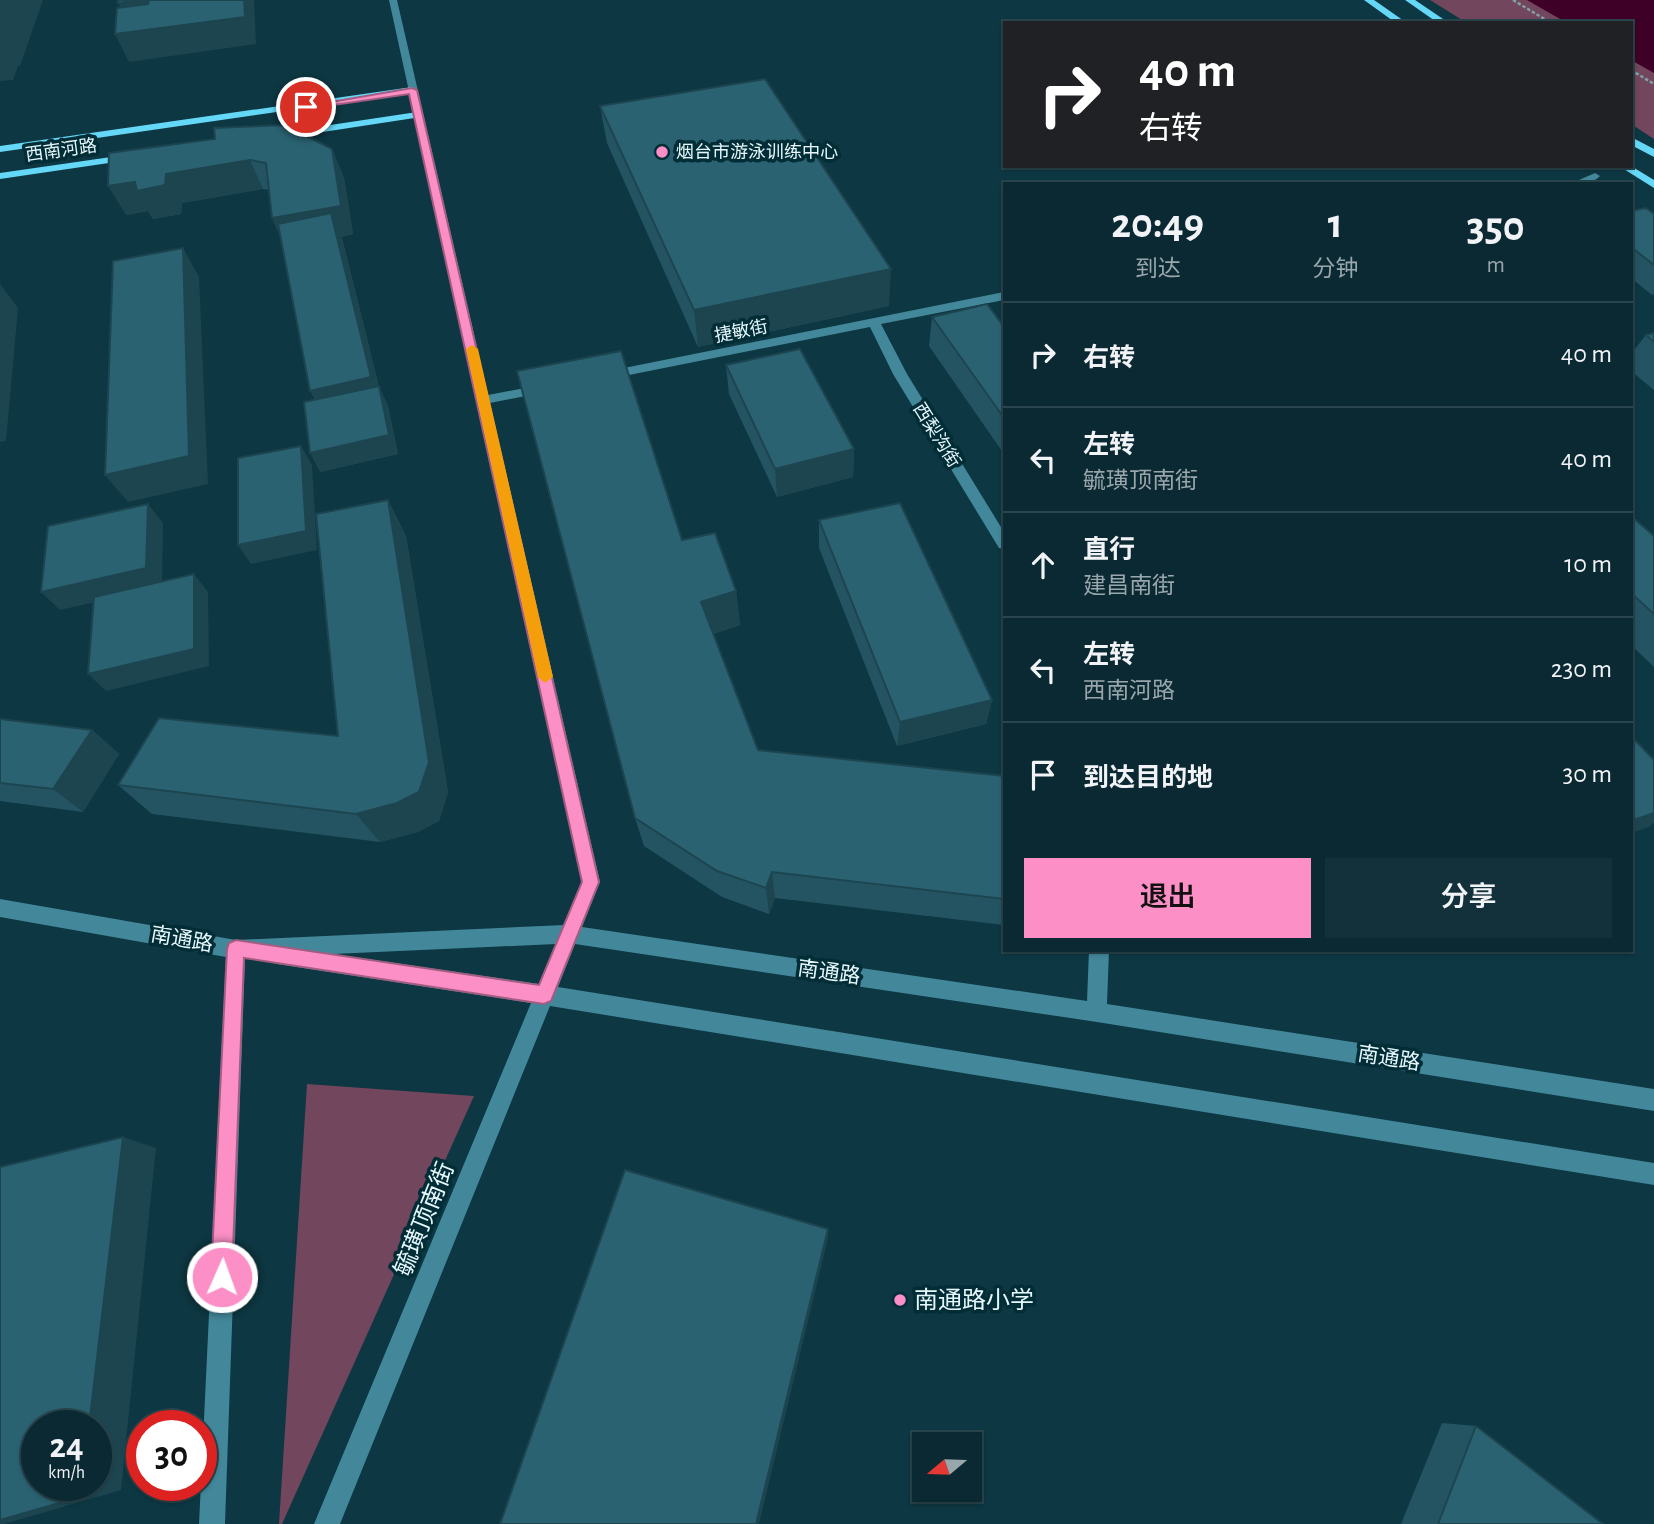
<!DOCTYPE html>
<html lang="zh">
<head>
<meta charset="utf-8">
<style>
	body { margin:0; font-family:"Alegreya Sans","Noto Sans SC",sans-serif; background:#13313a; color:#f1f3f6; height:100vh; display:flex; flex-direction:column; font-size:26px; white-space:nowrap }
	* { box-sizing:border-box; margin:0 }
	p { font-size:23px; color:#99a6ac }
	.icon { flex:none; width:38px; height:38px; fill:none; stroke:currentColor; stroke-width:2; stroke-linecap:round; stroke-linejoin:round }
	.map { position:relative; flex:1; overflow:hidden }
	.drawer { position:absolute; left:1003px; top:182px; width:630px; height:770px; display:flex; flex-direction:column; background:#0a2932; border-radius:0px; box-shadow:0 2px 5px #0004,0 0 0 2px #2a454d }
	.drawer>* { flex:none }
	.banner { position:absolute; left:1003px; top:21px; width:630px; height:147px; border-radius:0px; box-shadow:0 2px 5px #0004,0 0 0 2px #2a454d; background:#202124; color:#fff; overflow:hidden }
	.needle { width:46px; rotate:251deg }
	.controls { position:absolute; left:912px; top:1432px; display:grid; gap:14px }
	.controls a { display:grid; place-items:center; width:70px; height:70px; border-radius:0px; background:#0a2932; box-shadow:0 2px 5px #0004,0 0 0 2px #2a454d; font-size:35px }
	.speed { position:absolute; left:21px; top:1410px; display:flex; gap:14px; font-size:35px; font-weight:700; text-align:center }
	.speed>* { display:grid; place-content:center; width:91px; height:91px; border-radius:50%; background:#0a2932; box-shadow:0 2px 5px #0004,0 0 0 2px #2a454d; line-height:1 }
	.speed small { font-size:18px; font-weight:400 }
	.speed .limit { border:10px solid #d22; background:#fff; color:#111 }
	.pin { position:absolute; display:grid; place-items:center; width:60px; height:60px; color:#fff; margin:-30px; border:4px solid #fff; border-radius:50%; box-shadow:0 2px 7px #0007 }
	.me { position:absolute; width:77px; margin:-38px; rotate:2deg; stroke-linejoin:round; filter:drop-shadow(0 0 5px #0008) }
	.turn { display:flex; align-items:center; gap:24px; height:147px; padding:0 21px; font-size:32px }
	.turn .icon { width:91px; height:91px; stroke-width:2.5 }
	.turn b { display:block; font-size:49px; line-height:60px }
	.eta { display:flex; justify-content:space-evenly; align-items:center; height:119px; text-align:center }
	.eta b { font-size:42px; font-weight:600; line-height:49px }
	.action { display:flex; gap:14px; margin-top:auto; padding:14px 21px }
	.action a { flex:1; height:80px; border-radius:0px; background:#fb8fc6; color:#111; font-size:28px; font-weight:600; line-height:80px; text-align:center }
	.action a+a { background:#13313a; color:#f1f3f6 }
	ul { padding:0; list-style:none }
	li { display:flex; align-items:center; gap:21px; height:105px; padding:0 21px; border-top:2px solid #2a454d }
	li div { flex:1 }
	li b { display:block; font-size:26px }
	li em { font-style:normal }
	.map>svg:first-child { display:block }
</style>
</head>
<body>
<div class="map">
<svg width="1654" height="1524" viewBox="0 0 1654 1524">
	<rect width="100%" height="100%" fill="#0d3742"/>
	<g fill="#72465c">
		<path d="M1430 0H1654V139L1631 124V23H1467Z"/>
		<path d="M307 1084 474 1096 282 1524H279Z"/>
	</g>
	<path fill="#3f0027" d="M1527 0H1654V73L1631 60V23H1567Z"/>
	<g fill="none" stroke-linecap="round" stroke-linejoin="round">
		<g stroke="#839fa7" stroke-width="2.5" stroke-dasharray="3.5 2" stroke-linecap="butt">
			<path d="M1513 0 1551 23"/>
			<path d="M1631 70 1654 84"/>
		</g>
		<g fill="#42879a" fill-rule="evenodd">
			<path d="M389 0H397L488 395 546 384 553 388 546 392 490 403 600 882 582 927 1087 1001 1089 950H1109L1107 1004 1654 1089V1111L1097 1022 575 944 558 987 1654 1163V1185L550 1006 340 1524H314L531 1003 277 964 270 962 268 957 245 958 225 1524H199L226 957 0 917V899L236 940 564 925 582 882ZM556 944 539 984 333 954Z"/>
			<path d="M1595 173 1600 176C1592 184 1581 184 1570 184Z"/>
			<path d="M1004 292V300L881 324 907 374 1004 532V549L999 548 893 374 870 327 604 380 597 376 604 372Z"/>
		</g>
		<g fill="#65d8f8" fill-rule="evenodd">
			<path d="M1364 0H1374L1407 23H1396Z"/>
			<path d="M1405 0H1415L1449 23H1438Z"/>
			<path d="M412 87 417 90 416 92 0 152V146Z"/>
			<path d="M417 112 422 115 421 117 277 139 272 136 277 133Z"/>
			<path d="M1631 137 1654 149V157L1631 145Z"/>
			<path d="M132 154 136 155V159L0 179V173Z"/>
			<path d="M1619 166H1631L1654 180V188Z"/>
		</g>
	</g>
	<g fill="#245462">
		<path d="M600 106 889 306 698 347 607 143Z"/>
		<path d="M332 149 344 178 353 234 341 237 343 242 379 387 388 406 398 454 320 472 315 400 281 238 272 218 269 190 263 189 182 203 181 214 153 219 148 211 126 215 109 153Z"/>
		<path d="M1631 211 1654 214V294L1652 295 1631 278Z"/>
		<path d="M932 317 1004 327V454L929 346Z"/>
		<path d="M1654 333V390L1631 371V354L1646 335Z"/>
		<path d="M726 365 854 449 853 477 777 497 729 394Z"/>
		<path d="M388 500 406 536 448 792 439 821 418 832 380 842 152 814 118 785 338 736Z"/>
		<path d="M1631 516 1654 536V667L1631 645Z"/>
		<path d="M819 520 992 700 986 724 897 746 819 548Z"/>
		<path d="M682 540 736 591 740 625 713 634 758 750 1004 776V925L775 898 769 914 722 897 644 846 635 818Z"/>
		<path d="M0 719 92 730 119 754 83 812 0 801Z"/>
		<path d="M1442 1423 1476 1426 1603 1524H1401Z"/>
	</g>
	<g fill="#1d4550">
		<path d="M0 0H43L20 66H18L13 80 0 81Z"/>
		<path d="M140 0H150L162 26 132 30 118 3Z"/>
		<path d="M244 0H254L256 44 129 62 115 34Z"/>
		<path d="M332 149 344 178 353 234 341 237 343 242 379 387 388 406 398 454 320 472 310 453 325 419 310 391 285 247 272 218Z"/>
		<path d="M250 160 263 189 182 203 181 214 153 219 148 211 126 215 108 186 166 174Z"/>
		<path d="M183 248 199 277 208 484 128 502 105 475Z"/>
		<path d="M891 269 889 306 698 347 694 310Z"/>
		<path d="M0 284 18 308 6 441 0 442Z"/>
		<path d="M301 446 312 465 317 550 251 564 238 545Z"/>
		<path d="M854 449 853 477 777 497 775 469Z"/>
		<path d="M388 500 406 536 448 792 439 821 418 832 380 842 356 814Z"/>
		<path d="M148 504 163 523 162 587 60 610 41 592Z"/>
		<path d="M194 574 208 592 209 666 106 691 88 674Z"/>
		<path d="M736 591 740 625 707 636 701 602Z"/>
		<path d="M992 700 986 724 897 746 900 722Z"/>
		<path d="M92 730 119 754 83 812 53 789Z"/>
		<path d="M1654 813V823L1649 827 1631 833V821Z"/>
		<path d="M772 872 775 898 769 914 766 888Z"/>
		<path d="M123 1137 156 1148 121 1490 4 1524H0V1520L82 1486H96V1426H89Z"/>
		<path d="M828 1229V1238L759 1524H756Z"/>
	</g>
	<g fill="#2a6272" stroke="#1d4550" stroke-width="2">
		<path d="M118 0H140L118 3Z"/>
		<path d="M149 0H244L245 17 115 34 117 8 148 4Z"/>
		<path d="M765 79 891 269 694 310 600 106Z"/>
		<path d="M285 125 332 149 341 206 272 218 266 163 250 160 166 174 165 185 137 191 135 182 108 186 109 153 215 139 214 128Z"/>
		<path d="M1646 208 1654 214V265L1631 247V211Z"/>
		<path d="M331 213 371 377 310 391 278 224Z"/>
		<path d="M183 248 189 456 105 475 113 261Z"/>
		<path d="M987 304 1004 327V418L932 317Z"/>
		<path d="M1654 333V342L1646 335Z"/>
		<path d="M800 349 854 449 775 469 726 365Z"/>
		<path d="M621 351 682 540 715 533 736 591 701 602 758 750 1004 776V899L772 872 766 888 717 871 635 818 517 371Z"/>
		<path d="M379 386 389 435 310 453 304 402Z"/>
		<path d="M301 446 306 531 238 545V458Z"/>
		<path d="M388 500 429 762 419 792 397 803 356 814 118 785 159 718 338 736 316 514Z"/>
		<path d="M900 503 992 700 900 722 819 520Z"/>
		<path d="M148 504 146 568 41 592 48 526Z"/>
		<path d="M1631 516 1654 536V614L1631 593Z"/>
		<path d="M194 574V649L88 674 94 597Z"/>
		<path d="M0 719 92 730 53 789 0 783Z"/>
		<path d="M1631 736 1654 760V813L1631 821Z"/>
		<path d="M123 1137 89 1426H37V1486H82L80 1497 0 1520V1167Z"/>
		<path d="M625 1170 828 1229 756 1524H500Z"/>
		<path d="M1476 1426 1603 1524H1438Z"/>
	</g>
	<path fill="#fb8fc6" stroke="#a35d81" stroke-width="2" d="M412 88 417 90 599 882 551 1001 544 1004 244 958 232 1277 229 1285 222 1288 214 1285 211 1277 227 949 229 943 236 940 539 985 582 882 409 94 306 109 302 107Z"/>
	<path fill="#f59e0b" d="M472 345 478 349 553 677 545 683 538 677 466 349Z"/>
	<g fill="#fb8fc6" stroke="#012d37" stroke-width="2.5">
		<circle cx="662" cy="152" r="7"/>
		<circle cx="900" cy="1300" r="7"/>
	</g>
	<g text-anchor="middle" stroke-width="7" stroke-linejoin="round" paint-order="stroke">
		<g font-size="18" fill="#e7f8fd" stroke="#012d37">
			<text transform="translate(61 150) rotate(-8)" y="6">西南河路</text>
			<text transform="translate(741 331) rotate(-11)" y="6">捷敏街</text>
			<text transform="translate(937 435) rotate(58)" y="6">西梨沟街</text>
		</g>
		<g font-size="18" fill="#e7f8fd" stroke="#012d37" text-anchor="start">
			<text x="676" y="158">烟台市游泳训练中心</text>
		</g>
		<g font-size="21" fill="#e7f8fd" stroke="#012d37">
			<text transform="translate(182 939) rotate(10)" y="7">南通路</text>
			<text transform="translate(829 972) rotate(8)" y="7">南通路</text>
			<text transform="translate(1389 1058) rotate(9)" y="7">南通路</text>
		</g>
		<g font-size="24" fill="#e7f8fd" stroke="#012d37">
			<text transform="translate(424 1219) rotate(-68)" y="8">毓璜顶南街</text>
		</g>
		<g font-size="24" fill="#e7f8fd" stroke="#012d37" text-anchor="start">
			<text x="914" y="1308">南通路小学</text>
		</g>
	</g>
</svg>
<div class="controls">
<a><svg class="needle" viewBox="-14 -14 28 28"><path d="M0-13l5 13h-10z" fill="#e53935"/><path d="M0 13l5-13h-10z" fill="#99a6ac"/></svg></a>
</div>
<div class="speed"><div>24<small>km/h</small></div><div class="limit">30</div></div>
<div class="pin" style="left:306px;top:107px;background:#d93025"><svg class="icon" aria-label="arrive" viewBox="0 0 24 24"><path d="M6 21V4h12l-3 4 3 4H6"/></svg></div>
<svg class="me" style="left:222px;top:1277px" viewBox="-20 -20 40 40"><circle r="17" fill="#fb8fc6" stroke="#fff" stroke-width="3"/><path d="M0-11L8 9 0 5-8 9z" fill="#fff"/></svg>
<div class="banner">
<div class="turn"><svg class="icon" aria-label="right" viewBox="0 0 24 24"><path d="M7 20v-9h11M14 6l5 5-5 5"/></svg><div><b>40 m</b>右转</div></div>
</div>
<section class="drawer">
<div class="eta">
<div><b>20:49</b><p>到达</p></div>
<div><b>1</b><p>分钟</p></div>
<div><b>350</b><p>m</p></div>
</div>
<ul>
<li><svg class="icon" aria-label="right" viewBox="0 0 24 24"><path d="M7 20v-9h11M14 6l5 5-5 5"/></svg><div><b>右转</b></div><em>40 m</em></li>
<li><svg class="icon" aria-label="left" viewBox="0 0 24 24"><path d="M17 20v-9H6M10 6l-5 5 5 5"/></svg><div><b>左转</b><p>毓璜顶南街</p></div><em>40 m</em></li>
<li><svg class="icon" aria-label="ahead" viewBox="0 0 24 24"><path d="M12 20V5M6 11l6-6 6 6"/></svg><div><b>直行</b><p>建昌南街</p></div><em>10 m</em></li>
<li><svg class="icon" aria-label="left" viewBox="0 0 24 24"><path d="M17 20v-9H6M10 6l-5 5 5 5"/></svg><div><b>左转</b><p>西南河路</p></div><em>230 m</em></li>
<li><svg class="icon" aria-label="arrive" viewBox="0 0 24 24"><path d="M6 21V4h12l-3 4 3 4H6"/></svg><div><b>到达目的地</b></div><em>30 m</em></li>
</ul>
<div class="action"><a>退出</a><a>分享</a></div>
</section>
</div>
</body>
</html>
